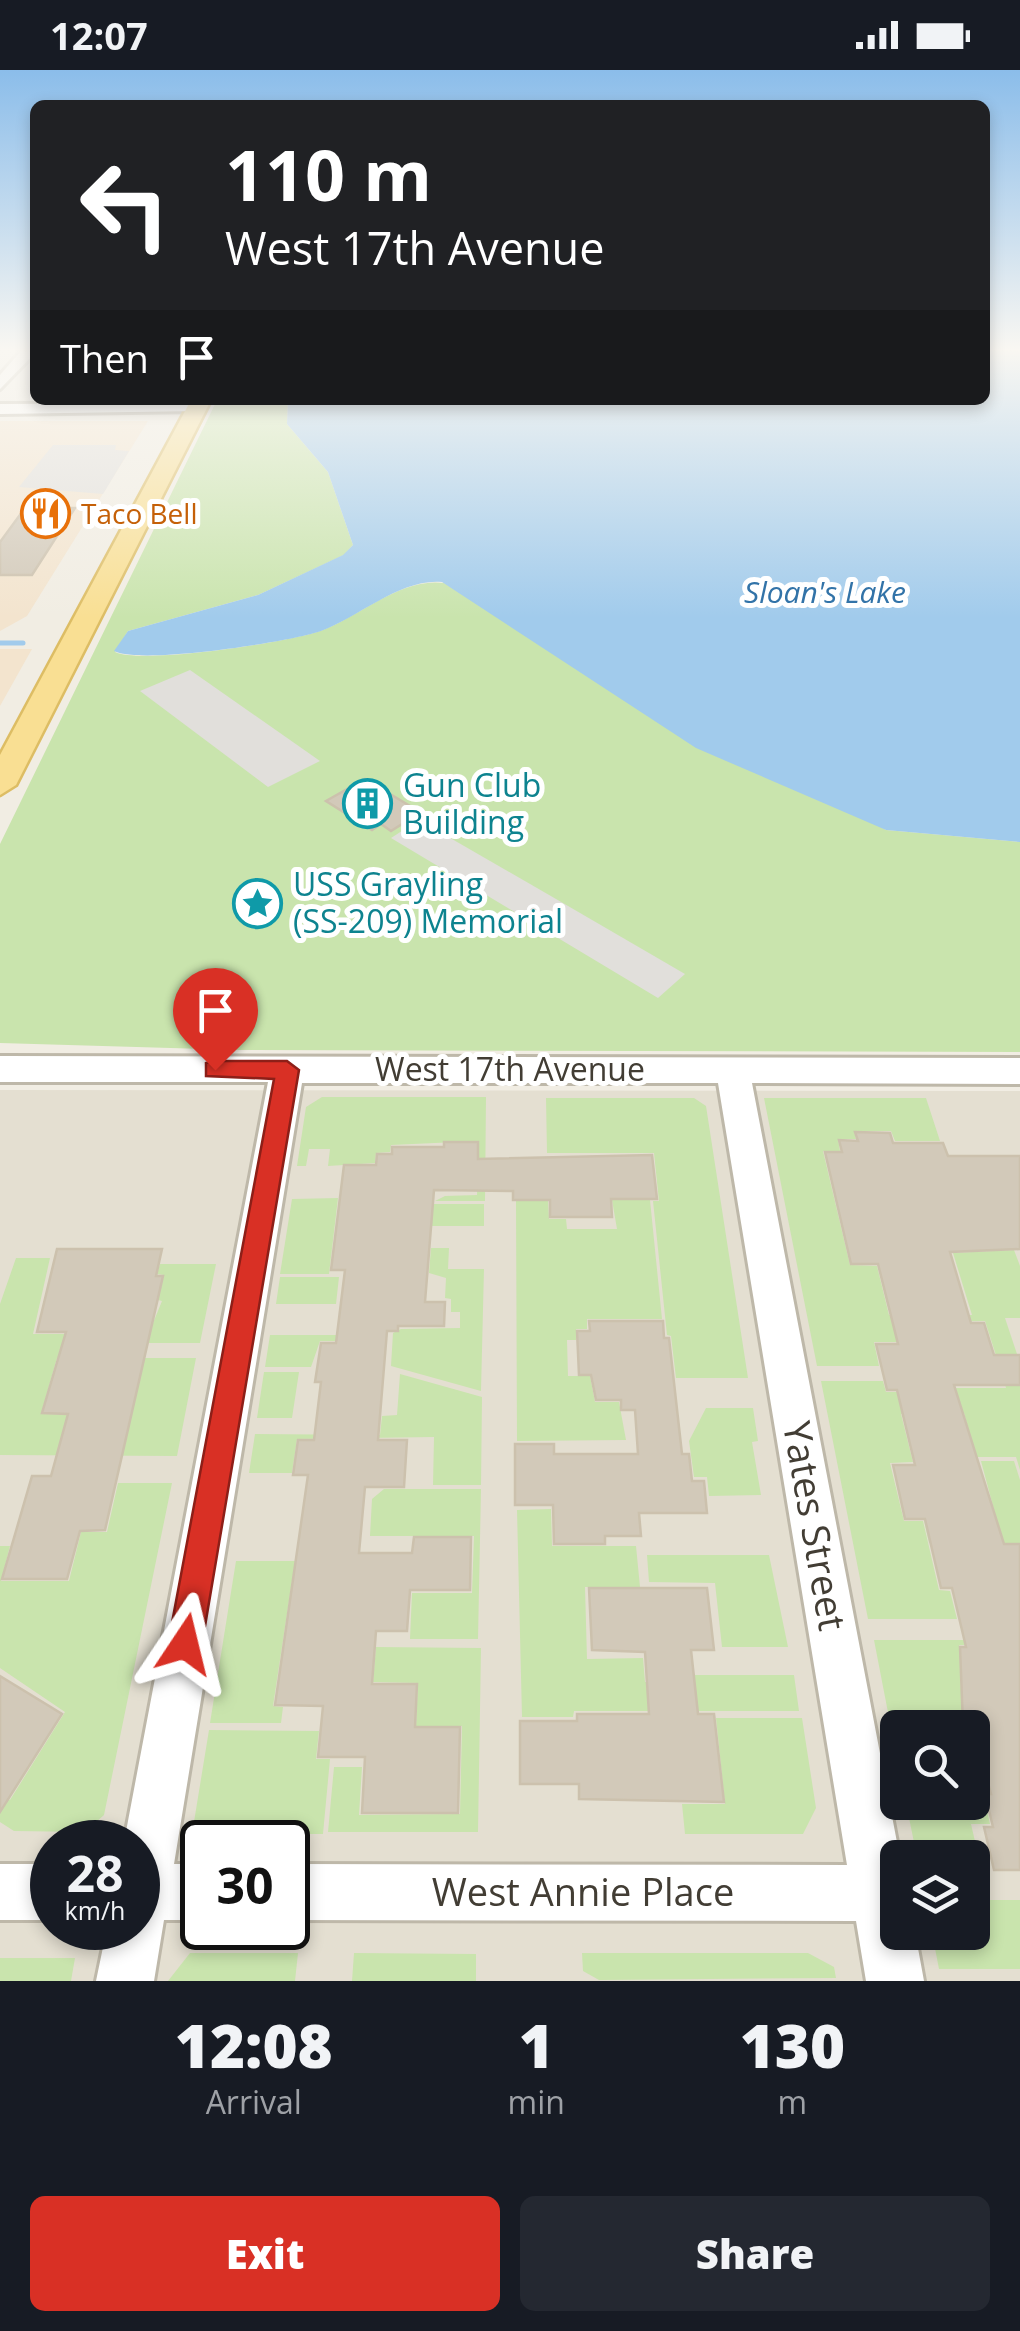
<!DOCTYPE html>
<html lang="en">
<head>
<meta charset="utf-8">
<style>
	body { margin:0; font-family:"Open Sans",sans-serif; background:#242831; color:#f1f3f6; height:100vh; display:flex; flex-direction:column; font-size:38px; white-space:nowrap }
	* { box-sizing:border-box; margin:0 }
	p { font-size:32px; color:#9ea1a6 }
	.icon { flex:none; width:55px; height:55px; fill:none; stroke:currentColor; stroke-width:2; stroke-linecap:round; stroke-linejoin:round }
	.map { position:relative; height:1911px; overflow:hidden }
	.details { display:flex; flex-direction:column; background:#171b24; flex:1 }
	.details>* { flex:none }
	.top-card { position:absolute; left:30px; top:30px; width:960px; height:305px; border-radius:15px; box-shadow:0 5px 15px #0003; background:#202124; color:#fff; overflow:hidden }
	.fabs { position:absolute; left:880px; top:1640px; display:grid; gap:20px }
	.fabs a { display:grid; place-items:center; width:110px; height:110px; border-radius:15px; background:#171b24; box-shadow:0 5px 15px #0003; font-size:50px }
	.speed { position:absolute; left:30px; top:1750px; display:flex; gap:20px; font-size:50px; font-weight:700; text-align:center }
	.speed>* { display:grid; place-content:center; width:130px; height:130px; border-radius:50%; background:#171b24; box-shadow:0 5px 15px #0003; line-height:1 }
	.speed small { font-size:25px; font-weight:400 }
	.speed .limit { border:5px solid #111; border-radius:15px; background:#fff; color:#111 }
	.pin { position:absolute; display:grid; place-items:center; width:85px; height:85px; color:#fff; margin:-102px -42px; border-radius:50% 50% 50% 0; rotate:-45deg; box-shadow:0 0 10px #0007 }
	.pin .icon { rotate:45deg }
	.me { position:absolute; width:110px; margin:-55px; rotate:10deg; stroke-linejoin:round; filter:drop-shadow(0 0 8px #0008) }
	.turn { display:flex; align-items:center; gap:35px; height:210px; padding:0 30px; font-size:45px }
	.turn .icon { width:130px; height:130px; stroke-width:2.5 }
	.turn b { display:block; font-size:70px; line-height:85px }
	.then { display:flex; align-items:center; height:95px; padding:0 30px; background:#0003; gap:20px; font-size:38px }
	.eta { display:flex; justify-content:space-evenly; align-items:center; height:170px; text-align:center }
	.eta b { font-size:60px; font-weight:800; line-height:70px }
	.cta { display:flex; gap:20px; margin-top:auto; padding:20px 30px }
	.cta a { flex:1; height:115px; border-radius:15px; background:#d93025; color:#fff; font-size:40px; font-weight:800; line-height:115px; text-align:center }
	.cta a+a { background:#242831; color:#f1f3f6 }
	.status { display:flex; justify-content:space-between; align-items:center; height:70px; padding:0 50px; background:#171b24; direction:ltr }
	.status svg { height:28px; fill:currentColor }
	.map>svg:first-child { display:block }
</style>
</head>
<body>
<div class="status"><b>12:07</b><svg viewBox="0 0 49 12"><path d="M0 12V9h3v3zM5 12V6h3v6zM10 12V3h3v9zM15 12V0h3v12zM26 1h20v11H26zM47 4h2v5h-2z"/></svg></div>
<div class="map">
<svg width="1020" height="1911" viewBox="0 0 1020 1911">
	<rect width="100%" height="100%" fill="#f1ede3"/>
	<path fill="#e4dfd1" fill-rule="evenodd" d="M0 1020 1020 1021V1911H0ZM898 1658H972V1732H898ZM52 1772H138V1858H52ZM202 1772H288V1858H202ZM898 1788H972V1862H898Z"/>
	<g fill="#f3e4ce">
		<path d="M0 351H148L27 546 0 561Z"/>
		<path d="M0 579H32L0 636Z"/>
	</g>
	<g fill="#c9e4ad">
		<path d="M217 330H288L287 354 328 402 353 475 344 485 258 525 128 561 115 582C142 595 292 572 323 560 362 545 408 502 452 515L886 760 1020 772V982L239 980 0 973V774Z"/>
		<path d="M322 1027H486L485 1131H435L445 1126 477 1125 479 1071 391 1075 390 1082 376 1083 375 1093 328 1096 330 1079H309L306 1096H297L306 1037Z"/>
		<path d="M546 1028H694L706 1036 748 1308H676L671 1266 667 1265 653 1131H659L654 1083H547Z"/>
		<path d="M764 1028H926L940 1071H895L891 1061H854L856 1069H838L840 1081H823L850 1195 877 1196 889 1245 900 1246 907 1272H874L879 1296H817Z"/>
		<path d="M338 1128 329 1204H280L292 1129Z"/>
		<path d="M612 1130H650L662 1249H587V1259H576V1270H567L568 1306H590L595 1332H619L626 1370 517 1371 516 1131H548L549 1149H566L567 1159H617Z"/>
		<path d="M432 1134H484V1156H431Z"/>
		<path d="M431 1178H449L448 1199H484L481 1321 391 1296 393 1263 401 1259 460 1258V1242H451V1229L445 1228 446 1208 429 1203Z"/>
		<path d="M1014 1180 1020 1196V1248H1005L1017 1284H1008L1013 1298H1000L985 1251 904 1252 902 1246 972 1245 953 1183Z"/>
		<path d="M16 1188H50L33 1264H72L153 1253 162 1231 158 1230 164 1205 157 1204 160 1194H216L200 1273H116L57 1288 41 1344 131 1345 145 1288H196L177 1386 0 1385V1234Z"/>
		<path d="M280 1207H339L336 1234H276Z"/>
		<path d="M270 1265H347L346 1271H320L311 1297H265Z"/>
		<path d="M264 1302H299L292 1348H257Z"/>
		<path d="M400 1304 482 1327 481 1415H433L434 1367 297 1369 292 1403H249L255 1364 380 1365 382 1346 397 1345Z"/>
		<path d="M1003 1306 1020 1312V1400L1016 1387H976L964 1343H952L944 1318H1006Z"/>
		<path d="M821 1311H883L886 1322H942L948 1344H901L913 1392 890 1393 904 1451H923L939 1520 950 1521 957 1549H868Z"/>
		<path d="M706 1338H753L758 1371 752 1372 761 1425 709 1426 707 1407H694L689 1371Z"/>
		<path d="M981 1391H1014L1020 1410V1473H929L924 1451H997Z"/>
		<path d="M118 1413H172L104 1745 85 1762 14 1761 0 1752V1724L10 1730 65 1642 0 1598V1476H10L1 1511H69L81 1462H107Z"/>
		<path d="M384 1419H481L478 1569H410L412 1523H472L474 1466H370L372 1429Z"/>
		<path d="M551 1439 552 1476H636L640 1517H585L587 1589 643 1588 645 1612H694V1605H794L799 1641H574L573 1647H522L517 1440Z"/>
		<path d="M647 1485H769L788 1577H722L715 1513 649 1512Z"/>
		<path d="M236 1491H295L273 1636 283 1637 281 1653H210Z"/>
		<path d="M874 1570H1020V1575H959L964 1598 960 1599 963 1657 898 1658 897 1689Z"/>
		<path d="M376 1577 481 1578 478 1762H328L334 1697H362L359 1745 460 1744 462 1656H416L418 1613 373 1612Z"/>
		<path d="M716 1648H802L816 1738 803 1764H685L682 1734H725Z"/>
		<path d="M973 1658 979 1685H1020V1721H983L990 1754H971L980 1793H973L972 1788 917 1787 906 1733 972 1732Z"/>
		<path d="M209 1660 319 1661 316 1689H330L323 1764H192Z"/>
		<path d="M973 1830H1020V1899H939L932 1863 972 1862Z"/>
		<path d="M190 1883H298L295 1911H168Z"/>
		<path d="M354 1883 476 1884V1911H352Z"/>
		<path d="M582 1883H808L834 1897 836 1908 599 1910 583 1901Z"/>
		<path d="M0 1888H75L71 1911H0Z"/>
	</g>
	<g fill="#e1dfdb">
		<path d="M53 375H116L115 380 129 381 103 424 19 417Z"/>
		<path d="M190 600 320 691 268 717 140 621Z"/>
		<path d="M419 750 556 829 685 904 658 928 391 768Z"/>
	</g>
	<path fill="#a1cbec" d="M985 281H1020V772L886 760 696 678 442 512C401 508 359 547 321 561 290 572 141 595 114 581L128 561 258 525 343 485 353 475 328 402 287 354 288 330H985Z"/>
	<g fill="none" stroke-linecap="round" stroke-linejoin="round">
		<path stroke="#a1cbec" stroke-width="5" d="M0 573H23"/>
	</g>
	<g fill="#d2c9b9" stroke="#ccc1ad" stroke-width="2.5">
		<path d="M25 438H75L32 505H0V472Z"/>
		<path d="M365 709 410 736 402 741 413 747 391 761 381 754 372 760 326 731Z"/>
		<path d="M855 1062 890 1063 893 1073H943L948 1086H1020V1179L950 1182 971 1253H984L994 1285H1020V1315H954L1004 1474H1020V1800H994L984 1757H993L985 1724H991L973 1656H963L960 1577H966L952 1518H941L925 1449H905L893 1395H915L897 1320H887L876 1274H898L878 1194H851L825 1082H842L839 1070 858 1071Z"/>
		<path d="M444 1072H478V1089L652 1085 657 1129H611L612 1147H550V1130H513V1121L434 1120 425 1232H445L444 1256H398V1261H387L378 1370H407L404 1417H365L359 1483H412L414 1467H471L470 1520H410L407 1561H376L372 1614H417L415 1657H460L458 1743H362L365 1687H318L323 1636 275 1635 308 1405H293L298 1370H314L321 1312H315L321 1273H336L345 1200H331L344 1095H376L377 1084H392V1077H444Z"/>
		<path d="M57 1179H162L156 1206H163L105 1460 80 1461 67 1509H2L32 1406H51L68 1344 42 1343 66 1262H37Z"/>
		<path d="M589 1251H663L664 1268H669L682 1384H689L692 1411H704L707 1443H639L641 1466H605V1474H554L553 1435H515V1374H554V1384H638L635 1340H621V1330H596L591 1305H579L577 1261H590Z"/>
		<path d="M589 1518H707L714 1580H691L698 1644H714L724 1732 579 1729V1714H520V1651H577V1644H649L645 1582 592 1580Z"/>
		<path d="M0 1606 62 1644 0 1742Z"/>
	</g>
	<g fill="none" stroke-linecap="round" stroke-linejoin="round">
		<defs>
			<g id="minor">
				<path d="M21 281 35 283 0 319V305Z"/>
				<path d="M204 333V339L198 341 0 344V334Z"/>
				<path d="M0 986 1020 988V1014L752 1013 900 1788 898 1862H915L924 1911H866L856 1851 288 1850V1794L847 1795 718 1013H302L174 1794H202V1850H164L154 1911H96L107 1858H138V1772H124L268 1012H0Z"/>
				<rect x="0" y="1794" width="52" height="56"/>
			</g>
			<path id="major" d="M191 330H211L16 715 0 725V685Z"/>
		</defs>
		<use href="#minor" stroke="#beb8a9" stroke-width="6"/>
		<use href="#major" stroke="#ddbd64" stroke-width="5"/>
		<use href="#minor" fill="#fff" fill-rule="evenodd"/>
		<use href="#major" fill="#f9df93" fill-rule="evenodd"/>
	</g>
	<linearGradient id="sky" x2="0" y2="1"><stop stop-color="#8bbdea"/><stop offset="0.51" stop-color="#f9f7f2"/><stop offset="1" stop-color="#f9f7f2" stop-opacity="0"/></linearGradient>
	<rect width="1020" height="548" fill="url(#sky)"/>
	<path fill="#d93025" stroke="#8d1f18" stroke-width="2.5" d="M215 991H287L299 1000 202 1574 197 1586 185 1591 173 1586 168 1574 274 1009 206 1006V993Z"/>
	<defs>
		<symbol id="restaurant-ring" viewBox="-11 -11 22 22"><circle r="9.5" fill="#fff" stroke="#e8710a" stroke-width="1.5"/><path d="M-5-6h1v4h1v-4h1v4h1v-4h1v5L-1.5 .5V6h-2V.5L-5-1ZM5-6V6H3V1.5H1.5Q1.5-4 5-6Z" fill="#e8710a"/></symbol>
		<symbol id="building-ring" viewBox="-11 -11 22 22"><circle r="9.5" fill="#fff" stroke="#0f9aa8" stroke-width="1.5"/><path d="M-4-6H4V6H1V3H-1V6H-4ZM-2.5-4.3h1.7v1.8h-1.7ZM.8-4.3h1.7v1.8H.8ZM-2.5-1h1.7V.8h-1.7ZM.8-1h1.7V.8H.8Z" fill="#0f9aa8"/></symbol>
		<symbol id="sight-ring" viewBox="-11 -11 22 22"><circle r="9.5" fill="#fff" stroke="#0f9aa8" stroke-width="1.5"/><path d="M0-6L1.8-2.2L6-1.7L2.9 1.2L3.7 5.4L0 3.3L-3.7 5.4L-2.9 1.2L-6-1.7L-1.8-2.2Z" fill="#0f9aa8"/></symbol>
	</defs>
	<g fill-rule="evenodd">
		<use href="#restaurant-ring" x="18" y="416" width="55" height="55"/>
		<use href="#building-ring" x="340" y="706" width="55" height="55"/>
		<use href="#sight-ring" x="230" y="806" width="55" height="55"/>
	</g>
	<g text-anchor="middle" stroke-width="10" stroke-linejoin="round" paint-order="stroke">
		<g font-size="28" fill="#c56008" stroke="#fff" text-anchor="start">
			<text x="81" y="454">Taco Bell</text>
		</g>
		<g font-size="30" font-style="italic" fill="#3273a8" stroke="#fff">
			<text x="825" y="533">Sloan's Lake</text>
		</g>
		<g font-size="32" fill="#0d838f" stroke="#fff" text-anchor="start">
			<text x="403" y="727">Gun Club<tspan x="403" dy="37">Building</tspan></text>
			<text x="293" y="826">USS Grayling<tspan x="293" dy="37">(SS-209) Memorial</tspan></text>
		</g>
		<g font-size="32" fill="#423d34" stroke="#fff">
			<text x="510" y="1011">West 17th Avenue</text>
		</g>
		<g font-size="38" fill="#423d34" stroke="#fff">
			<text transform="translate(814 1456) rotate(80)" y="13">Yates Street</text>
			<text x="583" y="1836">West Annie Place</text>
		</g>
	</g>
</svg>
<div class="fabs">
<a><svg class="icon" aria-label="search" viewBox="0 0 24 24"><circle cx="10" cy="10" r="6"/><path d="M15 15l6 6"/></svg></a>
<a><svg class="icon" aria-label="layers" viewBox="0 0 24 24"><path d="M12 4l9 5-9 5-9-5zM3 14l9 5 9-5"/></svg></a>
</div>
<div class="speed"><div>28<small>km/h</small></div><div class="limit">30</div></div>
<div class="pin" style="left:215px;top:1000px;background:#d93025"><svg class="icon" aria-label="arrive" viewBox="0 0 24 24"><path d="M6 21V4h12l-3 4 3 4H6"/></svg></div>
<svg class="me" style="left:185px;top:1574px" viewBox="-20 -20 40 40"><path d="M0-17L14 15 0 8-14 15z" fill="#d93025" stroke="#fff" stroke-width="4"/></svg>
<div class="top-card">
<div class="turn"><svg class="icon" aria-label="left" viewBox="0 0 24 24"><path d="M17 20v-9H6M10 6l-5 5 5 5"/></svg><div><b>110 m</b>West 17th Avenue</div></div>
<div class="then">Then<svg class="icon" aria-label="arrive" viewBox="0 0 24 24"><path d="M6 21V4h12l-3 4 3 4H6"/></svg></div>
</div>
</div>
<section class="details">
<div class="eta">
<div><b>12:08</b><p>Arrival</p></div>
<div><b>1</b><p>min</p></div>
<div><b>130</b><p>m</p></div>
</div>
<div class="cta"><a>Exit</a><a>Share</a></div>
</section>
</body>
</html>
